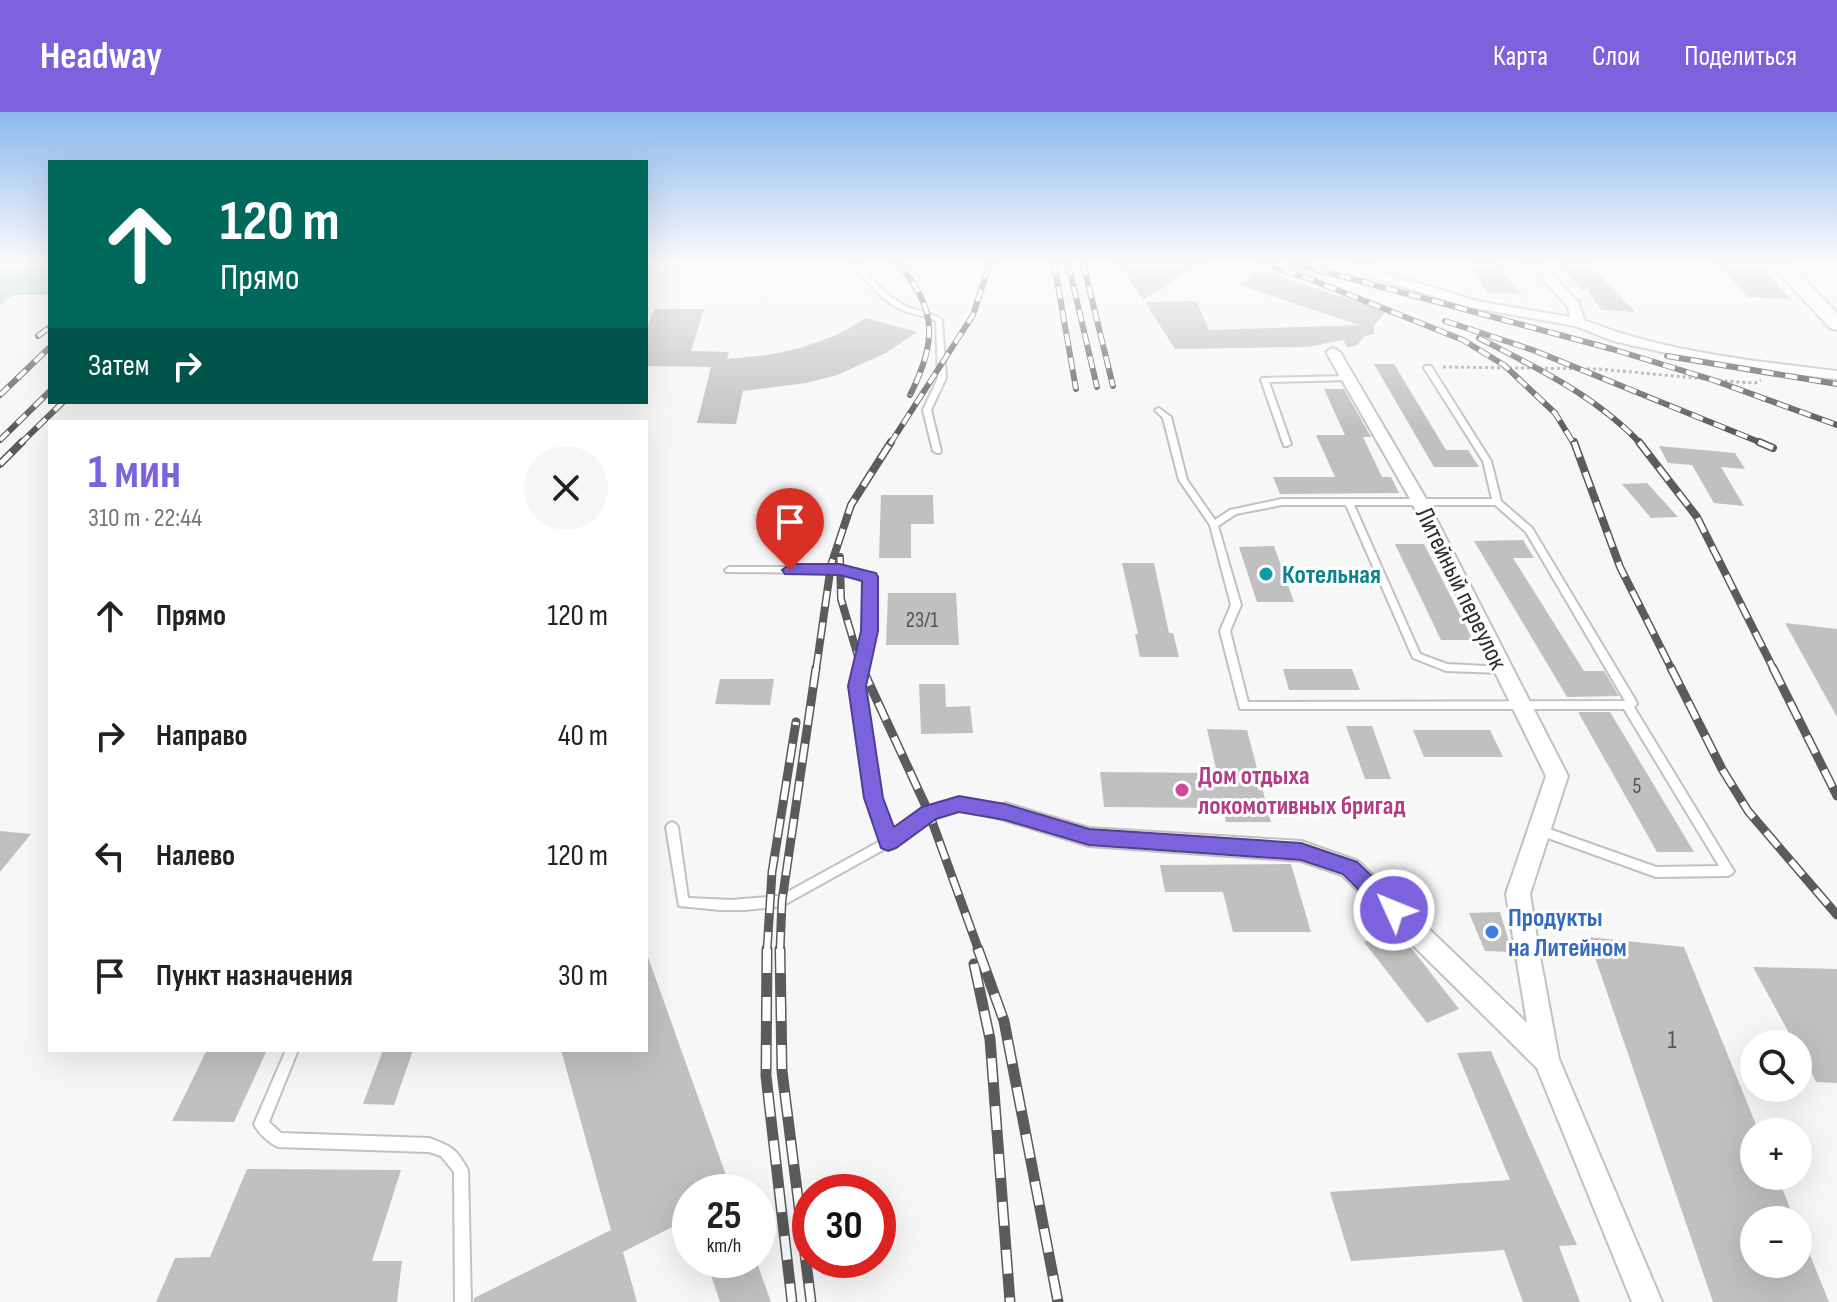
<!DOCTYPE html>
<html lang="ru">
<head>
<meta charset="utf-8">
<style>
	body { margin:0; font-family:"Sofia Sans Condensed",sans-serif; background:#f6f6f6; color:#222; height:100vh; display:flex; flex-direction:column; font-size:30px; white-space:nowrap }
	* { box-sizing:border-box; margin:0 }
	p { font-size:26px; color:#767676 }
	.icon { flex:none; width:44px; height:44px; fill:none; stroke:currentColor; stroke-width:2; stroke-linecap:round; stroke-linejoin:round }
	.map { position:relative; flex:1; overflow:hidden }
	.side { position:absolute; left:48px; top:308px; width:600px; height:632px; display:flex; flex-direction:column; background:#fff; border-radius:0px; box-shadow:0 8px 32px #0002 }
	.side>* { flex:none }
	.hud { position:absolute; left:48px; top:48px; width:600px; height:244px; border-radius:0px; box-shadow:0 8px 32px #0002; background:#00695c; color:#fff; overflow:hidden }
	.controls { position:absolute; left:1740px; top:918px; display:grid; gap:16px }
	.controls a { display:grid; place-items:center; width:72px; height:72px; border-radius:50%; background:#fff; box-shadow:0 8px 32px #0002; font-size:40px }
	.speed { position:absolute; left:672px; top:1062px; display:flex; gap:16px; font-size:40px; font-weight:700; text-align:center }
	.speed>* { display:grid; place-content:center; width:104px; height:104px; border-radius:50%; background:#fff; box-shadow:0 8px 32px #0002; line-height:1 }
	.speed small { font-size:20px; font-weight:400 }
	.speed .limit { border:12px solid #d22; background:#fff; color:#111 }
	.pin { position:absolute; display:grid; place-items:center; width:68px; height:68px; color:#fff; margin:-82px -34px; border-radius:50% 50% 50% 0; rotate:-45deg; box-shadow:0 0 8px #0007 }
	.pin .icon { rotate:45deg }
	.me { position:absolute; width:88px; margin:-44px; rotate:314deg; stroke-linejoin:round; filter:drop-shadow(0 0 6px #0008) }
	.turn { display:flex; align-items:center; gap:28px; height:168px; padding:0 40px; font-size:36px }
	.turn .icon { width:104px; height:104px; stroke-width:2.5 }
	.turn b { display:block; font-size:56px; line-height:68px }
	.then { display:flex; align-items:center; height:76px; padding:0 40px; background:#0003; gap:16px; font-size:30px }
	.round { display:grid; place-items:center; flex:none; width:84px; height:84px; border-radius:42px; background:#f6f6f6 }
	.headline { display:flex; align-items:center; justify-content:space-between; height:136px; padding:0 40px }
	h1 { font-size:48px; font-weight:700; line-height:60px; color:#7b63de }
	ul { padding:0; list-style:none }
	li { display:flex; align-items:center; gap:24px; height:120px; padding:0 40px }
	li div { flex:1 }
	li b { display:block; font-size:30px }
	li em { font-style:normal }
	header { display:flex; align-items:center; gap:48px; box-sizing:border-box; height:112px; padding:0 40px; background:#7b63de; color:#fff }
	header strong { font-size:38px }
	nav { display:flex; gap:44px; margin-inline-start:auto; font-size:28px }
	.map>svg:first-child { display:block }
</style>
</head>
<body>
<header>
<strong>Headway</strong>
<nav><a>Карта</a><a>Слои</a><a>Поделиться</a></nav>
</header>
<div class="map">
<svg width="1837" height="1190" viewBox="0 0 1837 1190">
	<rect width="100%" height="100%" fill="#f7f7f8"/>
	<path fill="#a2d5b3" d="M0 151H50V186L47 183H13L0 194Z"/>
	<g fill="#c0c0c1">
		<path d="M1119 151H1202L1143 188Z"/>
		<path d="M1474 151H1494L1522 182 1487 181 1469 154 1476 153Z"/>
		<path d="M1560 151H1588L1635 200 1602 198 1587 178H1581Z"/>
		<path d="M1716 151H1759L1790 187 1748 185Z"/>
		<path d="M1259 158 1386 199 1374 214V222L1365 224 1356 234 1347 235 1343 228 1308 235 1175 237 1145 190 1196 189 1209 218 1359 213 1239 173Z"/>
		<path d="M654 197H704L691 239 729 240 727 247 768 243 800 236 837 223 866 206 917 220 886 241 837 263 806 271 743 279 736 312 697 311 711 255 646 254V219Z"/>
		<path d="M1374 252H1394L1446 338H1468L1479 355H1434Z"/>
		<path d="M1324 277H1344L1371 325H1363L1382 365H1391L1399 381 1280 382 1273 365H1335L1316 323H1345Z"/>
		<path d="M1659 334 1735 341 1745 357 1721 355 1744 394 1714 391 1692 353 1668 351Z"/>
		<path d="M1647 371 1678 405 1651 406 1622 372Z"/>
		<path d="M881 383H933L934 412H911V446H879Z"/>
		<path d="M1523 428 1534 446H1513L1584 559H1604L1619 584 1567 585 1474 429Z"/>
		<path d="M1395 432H1424L1473 528H1441Z"/>
		<path d="M1274 434 1294 490H1257L1239 435Z"/>
		<path d="M1122 451H1154L1169 521H1173L1179 545H1140L1135 522H1138Z"/>
		<path d="M888 481H956L959 533H886Z"/>
		<path d="M1785 511 1837 517V605Z"/>
		<path d="M1283 557H1352L1360 578H1289Z"/>
		<path d="M720 567H774L770 593 715 592Z"/>
		<path d="M919 572H945L946 595 970 594 973 621 921 622Z"/>
		<path d="M1578 600H1610L1694 740H1657Z"/>
		<path d="M1346 614H1372L1391 667H1365Z"/>
		<path d="M1207 617 1247 618 1271 710H1226L1223 696 1104 695 1100 660 1217 661Z"/>
		<path d="M1413 618H1490L1503 645H1424Z"/>
		<path d="M0 719 31 722 0 760Z"/>
		<path d="M1291 752 1311 820H1233L1223 780H1165L1160 753Z"/>
		<path d="M1500 800 1512 840 1485 839 1469 801Z"/>
		<path d="M1393 818 1409 833 1459 897 1427 911 1364 830Z"/>
		<path d="M1588 825 1684 835 1759 1020H1754V1064H1777L1795 1108H1754V1152H1798L1799 1116 1829 1190H1713Z"/>
		<path d="M648 845 732 1080H690V1106L623 1140 637 1190H474V1186L611 1118 561 938H646Z"/>
		<path d="M1753 855 1837 857V971L1816 970 1798 932H1795Z"/>
		<path d="M207 938H267L234 1010 172 1009Z"/>
		<path d="M383 938H413L394 993 363 992Z"/>
		<path d="M1491 939 1577 1133 1559 1134 1580 1190H1523L1504 1138 1351 1149 1330 1080 1510 1068 1457 941Z"/>
		<path d="M247 1057 401 1058 372 1149H402L397 1190H156L175 1146 210 1145Z"/>
		<path d="M706 1148H756L771 1190H720Z"/>
	</g>
	<g fill="none" stroke-linecap="round" stroke-linejoin="round">
		<defs>
			<g id="lane">
				<path d="M850 151H857C872 167 886 185 906 194 918 200 931 200 942 208L946 266 931 298 941 339 940 341H937L933 339 923 298 938 266 936 209C926 204 915 203 904 199 882 190 865 168 850 151Z"/>
				<path d="M1425 254H1431L1491 349 1501 389 1532 416 1636 589 1637 592 1634 595 1732 756 1734 759 1732 762 1728 764 1656 765 1534 721 1532 718 1534 715 1538 713 1656 755 1719 754 1624 597H1240L1220 519 1231 493 1210 413 1179 368 1163 306 1155 298 1159 296 1171 305 1187 368 1215 408 1230 398 1282 387H1492L1483 349 1424 256ZM1282 393H1346L1413 546 1446 559 1502 561 1505 559 1507 557 1505 555 1447 552 1420 542 1354 393H1495L1526 420 1625 589 1248 590 1230 519 1241 493 1218 414 1236 402Z"/>
				<path d="M1348 264 1352 266 1351 268 1269 270 1291 332 1287 334H1284L1261 268 1262 266Z"/>
				<path d="M729 455H840L873 463 874 465V519L862 574 879 686 891 722 925 698 959 688 1005 696 1009 697 1010 700 1009 703 1005 704 959 696 932 704 892 733 782 794 745 798H720L679 794 666 715 668 712 672 710 676 712 678 715 688 786 732 788 780 784 882 728 869 686 852 574 864 519 866 467 840 461 726 460 725 458Z"/>
				<path d="M286 938H298L269 1010 281 1021 429 1026C451 1034 457 1037 468 1058L471 1190H455L454 1060 441 1044 429 1040 278 1035C269 1031 258 1021 254 1012Z"/>
			</g>
			<g id="street">
				<path d="M1357 151H1369L1373 157 1477 189 1570 205 1568 195 1528 151H1541L1579 191 1584 208C1664 240 1752 249 1837 259V267L1766 259 1671 242 1613 229 1575 214 1469 195 1365 163Z"/>
				<path d="M1333 236 1340 240 1425 385 1568 664 1530 782 1539 839 1559 947 1662 1190H1632L1537 956 1342 763 1301 749 1089 734 997 706 994 700 997 694 1005 691 1089 716 1301 729 1358 749 1527 911 1506 782 1546 664 1409 385 1326 240Z"/>
			</g>
			<path id="secondary" d="M1769 151H1788L1837 201V218L1830 216Z"/>
		</defs>
		<use href="#lane" stroke="#c1c1c2" stroke-width="4"/>
		<use href="#street" stroke="#c1c1c2" stroke-width="4"/>
		<use href="#secondary" stroke="#c1c1c2" stroke-width="4"/>
		<path stroke="#a2a2a2" stroke-width="3" stroke-dasharray="3 3" stroke-linecap="butt" d="M1443 255 1599 257 1738 270 1755 271 1761 268"/>
		<use href="#lane" fill="#fff" fill-rule="evenodd"/>
		<use href="#street" fill="#fff" fill-rule="evenodd"/>
		<use href="#secondary" fill="#fff" fill-rule="evenodd"/>
		<defs>
			<g id="rail-far3">
				<path d="M897 151C938 196 937 230 910 283"/>
				<path d="M1054 151 1076 277"/>
				<path d="M1068 151 1097 275"/>
				<path d="M1083 151 1113 274"/>
				<path d="M1261 151 1304 165"/>
				<path d="M1293 151 1612 237 1713 268 1837 313"/>
				<path d="M1302 164 1463 228 1504 253 1555 301 1574 332"/>
				<path d="M1445 209 1533 238 1764 332"/>
				<path d="M38 224 50 215"/>
				<path d="M1479 226C1537 256 1596 284 1641 332"/>
				<path d="M1667 244 1837 272"/>
				<path d="M0 283 50 235"/>
				<path d="M0 328 50 279"/>
				<path d="M20 332 63 290"/>
				<path d="M890 332 973 203 990 151"/>
			</g>
			<g id="rail-far2">
				<path d="M1574 330 1620 455 1672 558"/>
				<path d="M1639 330 1697 405 1774 558"/>
				<path d="M1759 330 1773 336"/>
				<path d="M0 352 22 330"/>
				<path d="M840 445 841 487 862 558"/>
				<path d="M816 558 831 453 851 393 891 330"/>
			</g>
			<g id="rail-far1">
				<path d="M862 556 929 701 979 839"/>
				<path d="M1671 556 1722 657 1748 699 1837 803"/>
				<path d="M1773 556 1837 684"/>
				<path d="M767 839 772 760 796 610"/>
				<path d="M780 839 782 789 816 556"/>
			</g>
			<g id="rail">
				<path d="M767 837 766 964 792 1190"/>
				<path d="M780 837 782 959 811 1190"/>
				<path d="M978 837 1004 909 1058 1190"/>
				<path d="M974 852 990 927 1010 1190"/>
			</g>
		</defs>
		<use href="#rail-far3" stroke="#5b5b5b" stroke-width="6"/>
		<use href="#rail-far2" stroke="#5b5b5b" stroke-width="8"/>
		<use href="#rail-far1" stroke="#5b5b5b" stroke-width="9"/>
		<use href="#rail" stroke="#5b5b5b" stroke-width="11"/>
		<use href="#rail-far3" stroke="#fff" stroke-width="4" stroke-dasharray="12" stroke-linecap="butt"/>
		<use href="#rail-far2" stroke="#fff" stroke-width="5" stroke-dasharray="16" stroke-linecap="butt"/>
		<use href="#rail-far1" stroke="#fff" stroke-width="6" stroke-dasharray="19" stroke-linecap="butt"/>
		<use href="#rail" stroke="#fff" stroke-width="8" stroke-dasharray="24" stroke-linecap="butt"/>
	</g>
	<linearGradient id="sky" x2="0" y2="1"><stop stop-color="#8bb8ed"/><stop offset="0.47" stop-color="#fbfbfc"/><stop offset="1" stop-color="#fbfbfc" stop-opacity="0"/></linearGradient>
	<rect width="1837" height="318" fill="url(#sky)"/>
	<path fill="#7b63de" stroke="#504090" stroke-width="2" d="M790 452H840L876 461 878 465V519L866 574 883 686 894 715 922 695 959 684 1005 692 1089 717 1301 731 1357 750 1401 792 1404 798 1401 805 1394 808 1386 805 1343 762 1301 748 1089 733 1005 708 959 700 936 707 896 736 888 739 881 736 864 686 848 574 861 519 862 469 840 463 785 462 782 458Z"/>
	<circle fill="#0f9aa8" stroke="#fff" stroke-width="3" cx="1266" cy="462" r="8"/>
	<circle fill="#d1479c" stroke="#fff" stroke-width="3" cx="1182" cy="678" r="8"/>
	<circle fill="#3f7fe0" stroke="#fff" stroke-width="3" cx="1492" cy="820" r="8"/>
	<g text-anchor="middle" stroke-width="6" stroke-linejoin="round" paint-order="stroke">
		<g font-size="22" fill="#525252">
			<text x="922" y="515">23/1</text>
			<text x="1637" y="681">5</text>
		</g>
		<g font-size="26" font-weight="bold" fill="#0d838f" stroke="#fff" text-anchor="start">
			<text x="1282" y="471">Котельная</text>
		</g>
		<g font-size="26" fill="#2d2d2d" stroke="#fff">
			<text transform="translate(1462 476) rotate(64)" y="9">Литейный переулок</text>
		</g>
		<g font-size="26" font-weight="bold" fill="#b23c85" stroke="#fff" text-anchor="start">
			<text x="1198" y="672">Дом отдыха<tspan x="1198" dy="30">локомотивных бригад</tspan></text>
		</g>
		<g font-size="26" font-weight="bold" fill="#366cbe" stroke="#fff" text-anchor="start">
			<text x="1508" y="814">Продукты<tspan x="1508" dy="30">на Литейном</tspan></text>
		</g>
		<g font-size="26" fill="#525252">
			<text x="1672" y="936">1</text>
		</g>
	</g>
</svg>
<div class="controls">
<a><svg class="icon" aria-label="search" viewBox="0 0 24 24"><circle cx="10" cy="10" r="6"/><path d="M15 15l6 6"/></svg></a>
<a>+</a>
<a>−</a>
</div>
<div class="speed"><div>25<small>km/h</small></div><div class="limit">30</div></div>
<div class="pin" style="left:790px;top:458px;background:#d93025"><svg class="icon" aria-label="arrive" viewBox="0 0 24 24"><path d="M6 21V4h12l-3 4 3 4H6"/></svg></div>
<svg class="me" style="left:1394px;top:798px" viewBox="-20 -20 40 40"><circle r="17" fill="#7b63de" stroke="#fff" stroke-width="3"/><path d="M0-11L8 9 0 5-8 9z" fill="#fff"/></svg>
<div class="hud">
<div class="turn"><svg class="icon" aria-label="ahead" viewBox="0 0 24 24"><path d="M12 20V5M6 11l6-6 6 6"/></svg><div><b>120 m</b>Прямо</div></div>
<div class="then">Затем<svg class="icon" aria-label="right" viewBox="0 0 24 24"><path d="M7 20v-9h11M14 6l5 5-5 5"/></svg></div>
</div>
<section class="side">
<div class="headline"><div><h1>1 мин</h1><p>310 m · 22:44</p></div><a class="round"><svg class="icon" aria-label="close" viewBox="0 0 24 24"><path d="M6 6l12 12M18 6L6 18"/></svg></a></div>
<ul>
<li><svg class="icon" aria-label="ahead" viewBox="0 0 24 24"><path d="M12 20V5M6 11l6-6 6 6"/></svg><div><b>Прямо</b></div><em>120 m</em></li>
<li><svg class="icon" aria-label="right" viewBox="0 0 24 24"><path d="M7 20v-9h11M14 6l5 5-5 5"/></svg><div><b>Направо</b></div><em>40 m</em></li>
<li><svg class="icon" aria-label="left" viewBox="0 0 24 24"><path d="M17 20v-9H6M10 6l-5 5 5 5"/></svg><div><b>Налево</b></div><em>120 m</em></li>
<li><svg class="icon" aria-label="arrive" viewBox="0 0 24 24"><path d="M6 21V4h12l-3 4 3 4H6"/></svg><div><b>Пункт назначения</b></div><em>30 m</em></li>
</ul>
</section>
</div>
</body>
</html>
